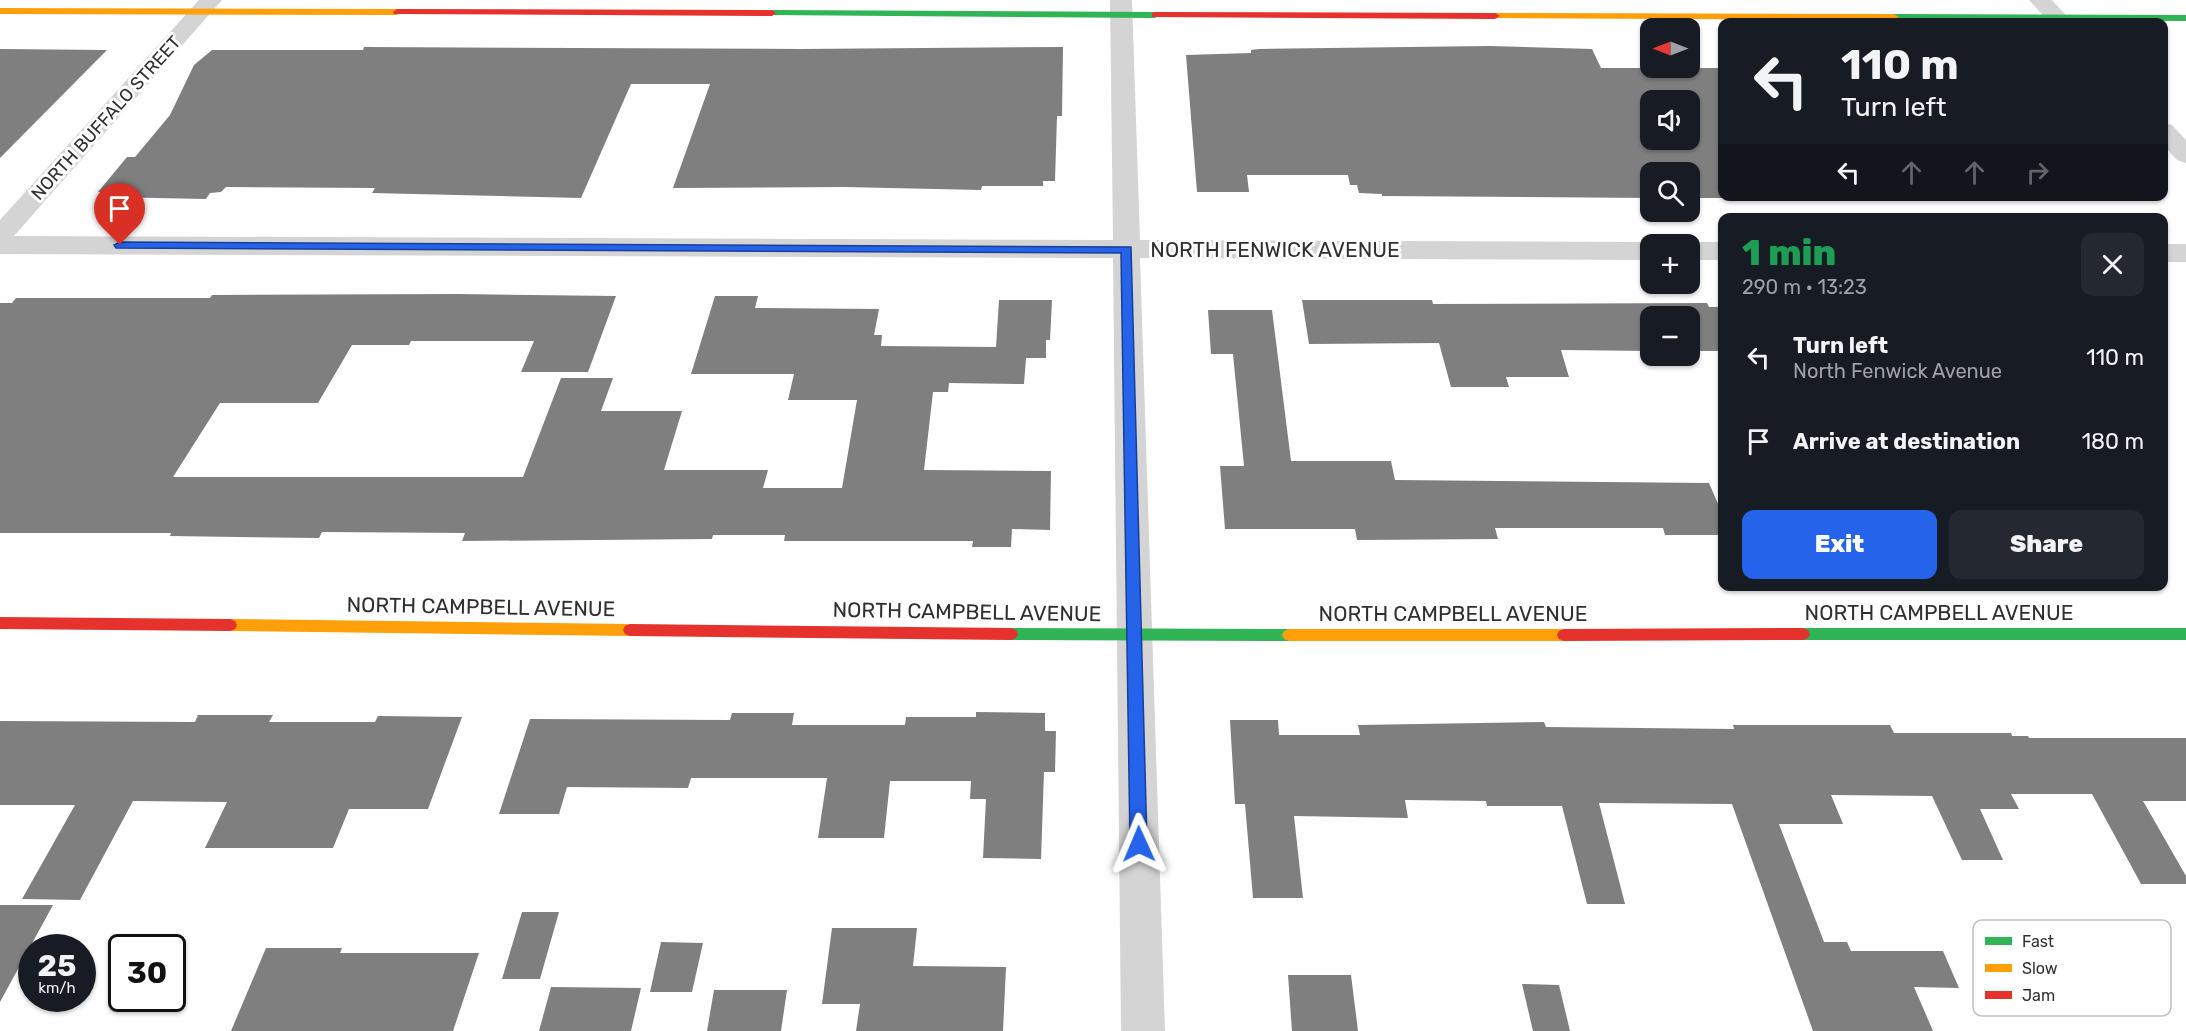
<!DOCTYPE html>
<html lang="en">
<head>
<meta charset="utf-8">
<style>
	body { margin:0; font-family:Rubik,sans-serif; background:#242831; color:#f1f3f6; height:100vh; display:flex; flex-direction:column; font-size:22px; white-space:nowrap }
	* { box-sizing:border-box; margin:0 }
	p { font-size:20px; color:#9ea1a6 }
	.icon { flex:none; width:33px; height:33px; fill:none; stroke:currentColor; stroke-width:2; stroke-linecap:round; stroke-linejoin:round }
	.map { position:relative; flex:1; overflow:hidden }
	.side { position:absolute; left:1718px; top:213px; width:450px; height:378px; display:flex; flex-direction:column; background:#171b24; border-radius:12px; box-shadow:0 2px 4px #0004 }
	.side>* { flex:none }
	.top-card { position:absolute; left:1718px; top:18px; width:450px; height:183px; border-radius:12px; box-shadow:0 2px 4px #0004; background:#171b24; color:#f1f3f6; overflow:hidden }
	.needle { width:39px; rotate:270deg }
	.tools { position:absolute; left:1640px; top:18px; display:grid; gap:12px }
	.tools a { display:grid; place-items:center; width:60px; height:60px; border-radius:12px; background:#171b24; box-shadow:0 2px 4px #0004; font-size:30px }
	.speed { position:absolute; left:18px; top:934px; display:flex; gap:12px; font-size:30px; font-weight:700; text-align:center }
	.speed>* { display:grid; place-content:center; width:78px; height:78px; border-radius:50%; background:#171b24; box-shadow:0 2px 4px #0004; line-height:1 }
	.speed small { font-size:15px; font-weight:400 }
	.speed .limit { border:3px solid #111; border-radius:9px; background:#fff; color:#111 }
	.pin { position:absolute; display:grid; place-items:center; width:51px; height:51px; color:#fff; margin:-62px -26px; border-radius:50% 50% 50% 0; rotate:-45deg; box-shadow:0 0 6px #0007 }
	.pin .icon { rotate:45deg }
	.me { position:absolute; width:66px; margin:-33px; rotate:359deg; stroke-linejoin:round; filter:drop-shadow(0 0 4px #0008) }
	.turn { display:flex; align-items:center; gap:21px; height:126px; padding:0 24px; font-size:27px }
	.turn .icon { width:78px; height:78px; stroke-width:2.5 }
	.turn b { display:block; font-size:42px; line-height:51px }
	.lanes { display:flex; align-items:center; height:57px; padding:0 24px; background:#0003; justify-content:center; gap:30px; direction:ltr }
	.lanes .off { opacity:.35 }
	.round { display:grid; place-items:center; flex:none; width:63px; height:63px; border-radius:12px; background:#242831 }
	.overview { display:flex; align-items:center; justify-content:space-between; height:102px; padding:0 24px }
	h1 { font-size:36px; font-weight:800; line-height:45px; color:#1e9e55 }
	.primary-button { display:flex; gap:12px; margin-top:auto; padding:12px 24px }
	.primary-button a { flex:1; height:69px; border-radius:12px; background:#2563eb; color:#fff; font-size:24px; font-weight:800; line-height:69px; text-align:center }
	.primary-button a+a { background:#242831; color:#f1f3f6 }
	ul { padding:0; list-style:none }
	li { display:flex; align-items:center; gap:18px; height:84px; padding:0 24px }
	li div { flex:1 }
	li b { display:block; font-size:22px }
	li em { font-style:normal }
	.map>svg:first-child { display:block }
</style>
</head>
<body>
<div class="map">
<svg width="2186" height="1031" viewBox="0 0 2186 1031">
	<rect width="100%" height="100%" fill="#fff"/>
	<g fill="#7f7f7f" fill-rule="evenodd">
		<path d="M1489 46 1592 49 1601 68H1722V198H1689V172H1650V198L1382 196V194L1359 193 1357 185H1350L1348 175H1247L1249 192H1197L1186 55 1251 53V50L1259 49ZM1650 100H1689V140H1650Z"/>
		<path d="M364 47 800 49 1063 47 1062 116H1057L1055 181H1043V186H982L981 190 844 187 673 188 710 84H631L581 198 372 193 375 188 226 187 221 192 210 193 206 199 105 197 109 192H98L127 157H135L170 115 194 65 212 50H363Z"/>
		<path d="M0 49 107 50 0 158Z"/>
		<path d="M458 294 616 296 588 372H521L534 341H411L409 345H352L318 403H220L173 477H523L561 378H613L601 411H682L664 470H768L763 488H842L857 400H788L794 374H691L715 296H758L755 308 879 309 874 335H882L881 346 996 347 999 300H1052L1050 340H1046V358H1026L1024 384 949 383 948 392H933L924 470 1051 471 1050 530 1012 529 1011 547H972L973 541H784L785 535H713L712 539 462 541 465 533 322 532 319 538 170 536 171 533H0V303H12L16 298H210L212 295Z"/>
		<path d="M1302 300H1432L1433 304 1707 303 1709 307H1722V351H1689V316H1650V351L1561 350 1569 377H1506L1509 387H1451L1439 343 1309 344Z"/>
		<path d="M1208 310H1272L1291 461H1391L1395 480 1709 483 1722 513V535H1665L1663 528H1495L1498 539 1357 540 1355 529H1225L1220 466H1244L1233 354H1211Z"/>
		<path d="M976 712 1045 713V731H1056L1055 772H1044L1041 859 983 858 986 799H970L971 781H890L884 838H818L827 778H691L688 788 567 787 559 814H499L530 719 730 720 732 713H794L792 725H905L906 717H976Z"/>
		<path d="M198 715H273L269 722H375L378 716 462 717 428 809H349L333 848H205L227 802 133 801 80 900 22 899 75 805H0V721L195 722Z"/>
		<path d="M1230 720H1278L1279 735H1360L1358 725 1544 722 1546 727 1734 729 1733 725H1890L1894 733H2011L2012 736H2028L2029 738H2186V801H2143L2186 876V884H2141L2092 794H2011L2019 809H1980L2003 860H1962L1932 796 1831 795 1843 824H1779L1824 942H1847L1851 951H1943L1959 988 1914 987 1933 1031H1813L1732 804 1599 803 1625 904H1587L1562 806H1487L1486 801 1405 800 1408 818 1294 816 1303 898H1253L1245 804H1235Z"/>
		<path d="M0 905H53L0 1002Z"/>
		<path d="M522 912H559L540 979H502Z"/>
		<path d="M832 928H917L913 966 1006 967 1003 1031H856L860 1004H822Z"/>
		<path d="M661 942 703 943 692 992H650Z"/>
		<path d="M266 948H342L340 953H479L453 1031H231Z"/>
		<path d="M1288 975H1351L1358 1031H1292Z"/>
		<path d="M1522 984 1559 985 1570 1031H1533Z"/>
		<path d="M551 987 641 988 631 1031H539Z"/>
		<path d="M714 990H787L781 1031H707Z"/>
	</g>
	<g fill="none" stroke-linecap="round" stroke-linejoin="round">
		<g fill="#d4d4d4" fill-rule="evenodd">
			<path d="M199 0H222L14 236 1113 240 1110 0H1132L1140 240 1650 242 1658 244H1650V260L1140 258 1165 1031H1121L1113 258 0 254V220Z"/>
			<path d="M2029 0H2052L2072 22H2049Z"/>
			<path d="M2163 123 2172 125 2186 140V163L2177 160 2163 145Z"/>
			<path d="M1689 242H1722V260H1689V244H1681Z"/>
			<rect x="2163" y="244" width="23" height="18"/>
		</g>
		<g fill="#30b455" fill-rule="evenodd">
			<path d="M772 10 1155 12 1160 15 1155 18 769 15 768 13Z"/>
			<path d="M1894 14 2186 15V21L1891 19 1889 17Z"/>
			<path d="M1011 628 1289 629 1294 631 1296 635 1294 639 1289 641 1011 640 1006 638 1004 634 1006 630Z"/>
			<path d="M1803 628H2186V640H1803L1798 638 1796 634 1798 630Z"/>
		</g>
		<g fill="#ff9f0a" fill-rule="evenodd">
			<path d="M0 8 397 9 401 12 397 15 0 14Z"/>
			<path d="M1495 13 1894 14 1899 17 1894 20 1492 18V14Z"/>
			<path d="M230 619 630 624 635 626 637 630 635 634 630 636 230 631 225 629 223 625 225 621Z"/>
			<path d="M1289 629H1564L1569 631 1571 635 1569 639 1564 641H1289L1284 639 1282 635 1284 631Z"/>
		</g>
		<g fill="#e5322d" fill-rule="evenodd">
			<path d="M397 9 772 10 776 13 772 16 394 14 393 12Z"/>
			<path d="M1155 12 1495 13 1500 16 1495 19 1152 17V13Z"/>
			<path d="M0 617 230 619 235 621 237 625 235 629 230 631 0 629Z"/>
			<path d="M630 624 1011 628 1016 630 1018 634 1016 638 1011 640 630 636 625 634 623 630 625 626Z"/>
			<path d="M1803 628 1808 630 1810 634 1808 638 1803 640 1564 641 1559 639 1557 635 1559 631 1564 629Z"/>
		</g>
	</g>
	<path fill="#2563eb" stroke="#184099" stroke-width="1.5" d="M120 242 1131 247 1147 844 1145 850 1139 852 1133 850 1130 844 1121 253 116 248 114 245Z"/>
	<g text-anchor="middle" stroke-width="6" stroke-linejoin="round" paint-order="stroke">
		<g font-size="18" fill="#303030" stroke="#fff">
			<text transform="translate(106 118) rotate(-48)" y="6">NORTH BUFFALO STREET</text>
		</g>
		<g font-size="21" fill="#303030" stroke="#fff">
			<text x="1275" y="257">NORTH FENWICK AVENUE</text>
			<text transform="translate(481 607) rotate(1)" y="7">NORTH CAMPBELL AVENUE</text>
			<text transform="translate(967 612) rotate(1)" y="7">NORTH CAMPBELL AVENUE</text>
			<text x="1939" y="620">NORTH CAMPBELL AVENUE</text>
			<text x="1453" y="621">NORTH CAMPBELL AVENUE</text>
		</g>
	</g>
	<rect x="1973" y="920" width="198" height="96" rx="9" fill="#fff" stroke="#c1c1c1" stroke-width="1.5"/>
	<rect x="1985" y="937" width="27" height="8" fill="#30b455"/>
	<rect x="1985" y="964" width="27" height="8" fill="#ff9f0a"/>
	<rect x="1985" y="991" width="27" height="8" fill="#e5322d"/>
	<g font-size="16" fill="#303030">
		<text x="2022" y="947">Fast</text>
		<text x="2022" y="974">Slow</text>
		<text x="2022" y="1001">Jam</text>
	</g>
</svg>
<div class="tools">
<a><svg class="needle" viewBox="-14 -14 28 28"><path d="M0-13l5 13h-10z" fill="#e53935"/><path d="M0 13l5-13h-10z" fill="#9ea1a6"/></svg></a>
<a><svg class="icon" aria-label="sound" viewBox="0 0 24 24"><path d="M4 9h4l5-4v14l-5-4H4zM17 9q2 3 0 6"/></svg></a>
<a><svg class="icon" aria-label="search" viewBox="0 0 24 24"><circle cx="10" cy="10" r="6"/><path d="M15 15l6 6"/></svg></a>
<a>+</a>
<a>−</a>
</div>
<div class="speed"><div>25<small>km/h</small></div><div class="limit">30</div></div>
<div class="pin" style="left:120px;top:245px;background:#d93025"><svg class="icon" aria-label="arrive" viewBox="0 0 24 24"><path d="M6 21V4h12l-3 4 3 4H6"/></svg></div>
<svg class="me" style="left:1139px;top:844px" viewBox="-20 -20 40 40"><path d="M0-17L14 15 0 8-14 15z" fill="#2563eb" stroke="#fff" stroke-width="4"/></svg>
<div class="top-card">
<div class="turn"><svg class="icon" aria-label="left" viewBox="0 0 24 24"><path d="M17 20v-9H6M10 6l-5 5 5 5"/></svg><div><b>110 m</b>Turn left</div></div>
<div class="lanes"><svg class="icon" aria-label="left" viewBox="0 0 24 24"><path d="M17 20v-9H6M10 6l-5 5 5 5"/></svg><svg class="icon off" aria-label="ahead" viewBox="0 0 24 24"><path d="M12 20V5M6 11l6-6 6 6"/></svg><svg class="icon off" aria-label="ahead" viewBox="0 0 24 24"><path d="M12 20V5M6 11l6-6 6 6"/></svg><svg class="icon off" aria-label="right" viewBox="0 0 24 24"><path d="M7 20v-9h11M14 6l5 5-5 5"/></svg></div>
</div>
<section class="side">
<div class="overview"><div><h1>1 min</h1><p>290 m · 13:23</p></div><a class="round"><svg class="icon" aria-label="close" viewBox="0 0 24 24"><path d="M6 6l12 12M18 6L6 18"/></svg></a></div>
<ul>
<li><svg class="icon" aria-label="left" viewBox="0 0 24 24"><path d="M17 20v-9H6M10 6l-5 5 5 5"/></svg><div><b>Turn left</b><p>North Fenwick Avenue</p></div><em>110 m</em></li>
<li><svg class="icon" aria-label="arrive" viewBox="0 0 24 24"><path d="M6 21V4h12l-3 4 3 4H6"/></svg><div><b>Arrive at destination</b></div><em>180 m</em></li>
</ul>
<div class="primary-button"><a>Exit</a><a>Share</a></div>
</section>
</div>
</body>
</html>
